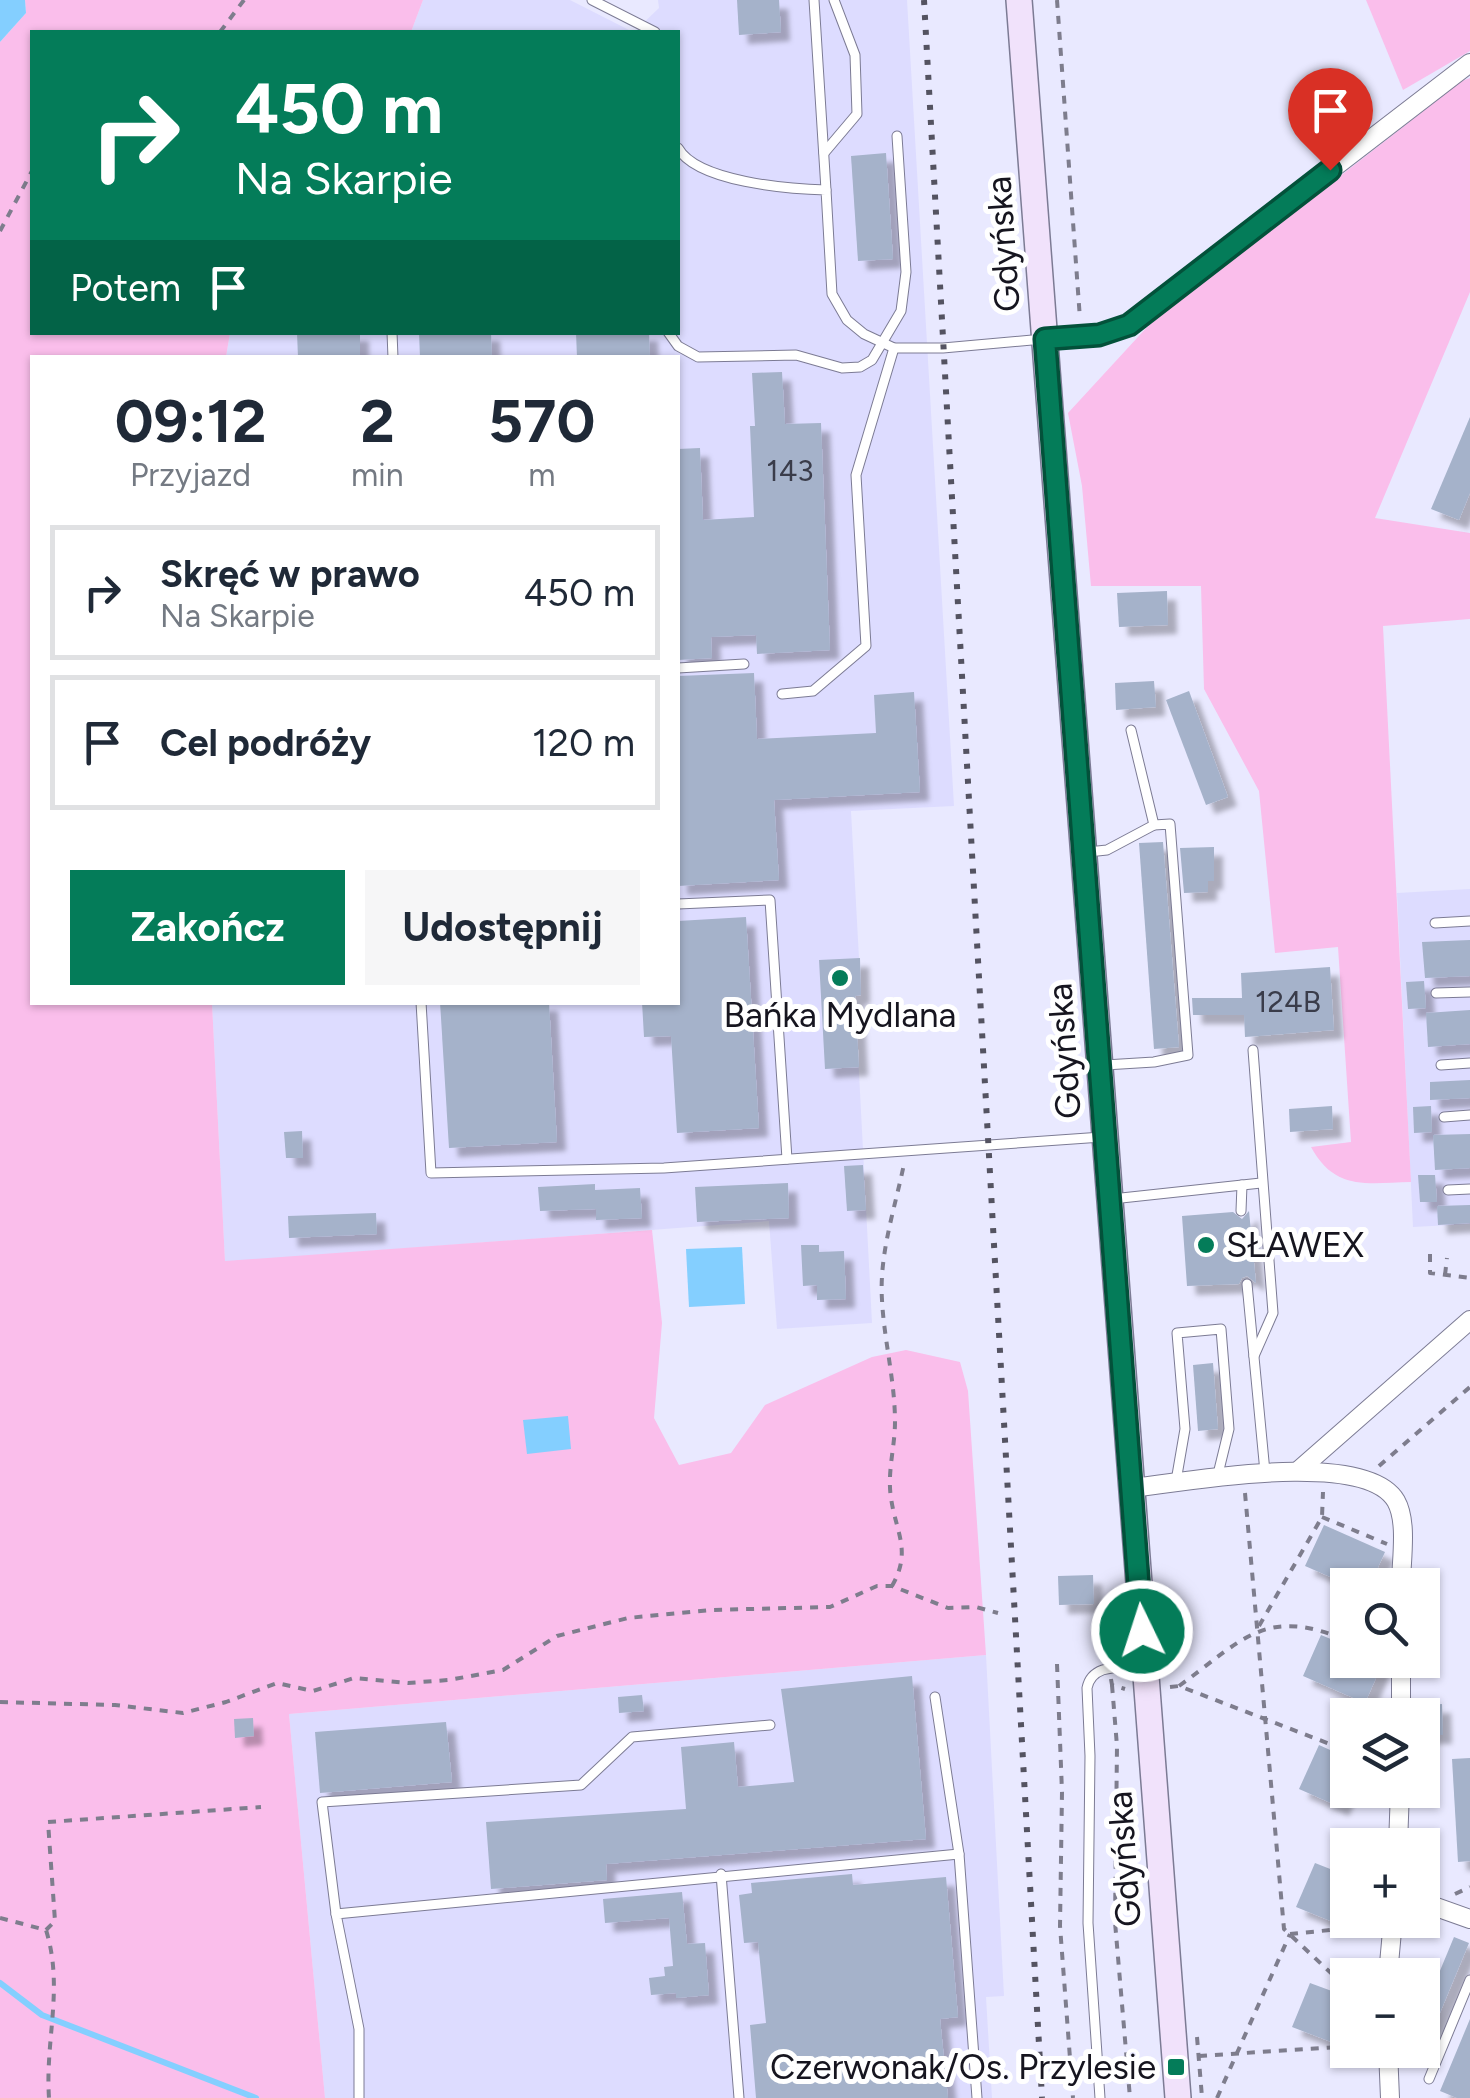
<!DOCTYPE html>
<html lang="pl">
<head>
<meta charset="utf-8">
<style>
	body { margin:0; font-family:Figtree,sans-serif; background:#f6f6f7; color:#1f2937; height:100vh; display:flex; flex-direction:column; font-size:38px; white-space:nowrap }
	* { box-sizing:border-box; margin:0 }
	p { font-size:32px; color:#747a83 }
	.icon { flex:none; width:55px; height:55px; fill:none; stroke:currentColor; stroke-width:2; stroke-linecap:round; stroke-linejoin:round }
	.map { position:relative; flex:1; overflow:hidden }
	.side { position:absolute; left:30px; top:355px; width:650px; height:650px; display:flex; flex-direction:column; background:#fff; border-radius:0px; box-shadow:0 2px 8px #0004 }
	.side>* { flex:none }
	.hud { position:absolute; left:30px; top:30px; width:650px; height:305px; border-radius:0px; box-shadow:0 2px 8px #0004; background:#047c59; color:#fff; overflow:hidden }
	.controls { position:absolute; left:1330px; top:1568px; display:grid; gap:20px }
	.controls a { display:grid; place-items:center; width:110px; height:110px; border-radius:0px; background:#fff; box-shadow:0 2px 8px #0004; font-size:50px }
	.pin { position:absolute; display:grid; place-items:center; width:85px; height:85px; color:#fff; margin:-102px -42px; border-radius:50% 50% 50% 0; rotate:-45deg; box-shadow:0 0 10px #0007 }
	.pin .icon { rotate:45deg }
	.me { position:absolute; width:110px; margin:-55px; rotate:356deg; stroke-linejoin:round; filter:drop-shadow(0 0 8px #0008) }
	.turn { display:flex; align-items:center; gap:35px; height:210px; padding:0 40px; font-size:45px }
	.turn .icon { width:130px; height:130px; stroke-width:2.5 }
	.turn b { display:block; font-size:70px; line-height:85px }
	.then { display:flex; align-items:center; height:95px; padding:0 40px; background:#0003; gap:20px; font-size:38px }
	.eta { display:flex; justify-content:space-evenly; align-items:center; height:170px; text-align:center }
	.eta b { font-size:60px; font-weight:700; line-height:70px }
	.button { display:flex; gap:20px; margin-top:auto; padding:20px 40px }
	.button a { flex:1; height:115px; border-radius:0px; background:#047c59; color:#fff; font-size:40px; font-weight:700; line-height:115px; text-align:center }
	.button a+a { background:#f6f6f7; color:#1f2937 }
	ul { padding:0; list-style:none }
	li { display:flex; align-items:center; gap:30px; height:135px; margin:0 20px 15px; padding:0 20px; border:5px solid #e0e1e3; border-radius:0px }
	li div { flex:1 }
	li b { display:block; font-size:38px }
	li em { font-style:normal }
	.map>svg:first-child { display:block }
</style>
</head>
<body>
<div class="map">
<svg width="1470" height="2098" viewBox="0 0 1470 2098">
	<defs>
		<filter id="shadow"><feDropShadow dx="9" dy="9" stdDeviation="2.5" flood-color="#0004"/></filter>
	</defs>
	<rect width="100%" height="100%" fill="#e9e9ff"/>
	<g fill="#dddcff">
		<path d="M423 0H570L633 32H411Z"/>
		<path d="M658 0H907L954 806 851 811 861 995 855 996 872 1323 777 1329 769 1221 225 1262 212 1003 678 1002V358L226 357 230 333 678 332V32H634L659 8Z"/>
		<path d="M1470 889V1224L1413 1227 1397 893Z"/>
		<path d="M986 1655 1004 1996 986 1997 992 2098H325L289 1714Z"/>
	</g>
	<g fill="#fabeeb">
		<path d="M25 0H423L411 32H32V332L230 333 226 357 32 358V1002L212 1003 225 1261 652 1230 662 1323 654 1418 679 1465 731 1453 765 1405 872 1357 906 1350 960 1362 968 1391 986 1655 289 1714 325 2098H0V42L26 13Z"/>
		<path d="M1366 0H1470V51L1403 90Z"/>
		<path d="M1470 78V292L1375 518 1470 533V619L1383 626 1411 1182C1366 1183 1335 1191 1311 1147L1351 1142 1338 947 1275 953 1259 791 1204 689 1201 586H1091L1082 486 1068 413 1149 325 1462 81Z"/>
	</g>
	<g fill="#84cfff">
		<path d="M0 0H25L26 13 0 42Z"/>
		<path d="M742 1247 745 1304 689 1307 686 1249Z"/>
		<path d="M568 1416 571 1449 527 1454 523 1420Z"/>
	</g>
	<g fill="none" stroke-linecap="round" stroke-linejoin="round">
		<path stroke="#84cfff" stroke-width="6" d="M0 1983 42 2015 256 2098"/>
	</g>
	<g fill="#a5b2ca" filter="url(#shadow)">
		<path d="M737 0H779L781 32 739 35Z"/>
		<path d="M886 153 893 259 858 261 851 156Z"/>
		<path d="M297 332H360V358H298Z"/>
		<path d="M419 332H491L492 358H420Z"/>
		<path d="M576 332H649L650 358H577Z"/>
		<path d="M782 372 785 424 821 423 830 650 757 654 756 635 711 637 712 658 678 660V449L700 448 703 520 754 517 750 426H755L752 373Z"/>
		<path d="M1470 417V493L1459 520 1431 509Z"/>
		<path d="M1167 591 1168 625 1119 627 1117 593Z"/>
		<path d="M754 673 757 739 876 733 874 695 914 692 920 792 774 800 779 880 678 886V676Z"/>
		<path d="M1154 681 1156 707 1116 710 1115 683Z"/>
		<path d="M1189 691 1228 797 1206 805 1166 700Z"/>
		<path d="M1163 842 1179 1047 1154 1049 1139 843Z"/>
		<path d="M1214 847V881H1208V892L1184 893 1180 848Z"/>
		<path d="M746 917 759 1128 677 1133 671 1036 644 1037 642 1002H678V921Z"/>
		<path d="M1470 940V976L1425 978 1422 942Z"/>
		<path d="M860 958 861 995 855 996 859 1067 825 1069 819 960Z"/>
		<path d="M1330 967 1334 1030 1245 1037 1244 1015H1193L1192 998H1242L1241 973Z"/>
		<path d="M1424 981 1426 1008 1408 1009 1406 982Z"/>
		<path d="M440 1002H549L557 1142 449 1148Z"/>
		<path d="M1470 1010V1044L1428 1047 1426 1013Z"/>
		<path d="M1470 1080V1098L1430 1100V1082Z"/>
		<path d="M1332 1106 1333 1129 1290 1132 1289 1109Z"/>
		<path d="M1431 1106 1432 1132 1414 1133 1413 1107Z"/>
		<path d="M302 1131 303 1158H286L284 1132Z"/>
		<path d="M1470 1134V1168L1435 1170 1433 1135Z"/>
		<path d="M863 1165 866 1210 847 1211 844 1166Z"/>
		<path d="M1418 1175H1435L1437 1202H1420Z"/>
		<path d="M788 1183 789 1218 697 1222 695 1187Z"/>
		<path d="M595 1184V1190L640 1188 642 1218 596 1220V1209L540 1211 538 1187Z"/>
		<path d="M1470 1205V1223L1438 1225 1437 1206Z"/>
		<path d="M1249 1211 1256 1283 1247 1276 1242 1278 1239 1284 1187 1286 1182 1216 1233 1212 1242 1219Z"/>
		<path d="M376 1213 377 1234 289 1238 288 1216Z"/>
		<path d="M801 1245H819V1252L844 1251 846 1299 817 1300V1285L803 1286Z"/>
		<path d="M1213 1363 1218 1429 1198 1431 1193 1365Z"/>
		<path d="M1324 1525 1385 1552 1370 1585H1349L1305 1566Z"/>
		<path d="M1093 1575 1094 1604 1059 1605 1058 1576Z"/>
		<path d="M1321 1635 1348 1646V1660H1384L1365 1703 1303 1676Z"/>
		<path d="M912 1676 926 1839 606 1864 607 1880 491 1889 486 1822 686 1809 681 1747 734 1742 738 1787 794 1782 781 1689Z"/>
		<path d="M642 1695 644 1711 619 1713 618 1697Z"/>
		<path d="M1442 1704 1443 1735H1427L1426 1705Z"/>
		<path d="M253 1718 254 1736 235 1738 234 1719Z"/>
		<path d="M446 1722 452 1782 320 1793 315 1732Z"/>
		<path d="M1319 1745 1348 1758V1790L1340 1807 1299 1789Z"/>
		<path d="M1470 1758V1861L1458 1862 1452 1759Z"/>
		<path d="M1315 1863 1348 1876V1901L1338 1924 1296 1907Z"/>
		<path d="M852 1874 853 1885 946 1877 958 2017 940 2019 948 2098H756L750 2025 766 2023 758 1942 744 1943 739 1895 752 1893 751 1883Z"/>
		<path d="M682 1892 687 1944 705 1943 709 1995 676 1998V1993L651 1995 649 1978 665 1976 664 1967 673 1966 669 1918 605 1923 603 1899Z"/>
		<path d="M1454 1937 1469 1943 1422 2056V2014Z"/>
		<path d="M1310 1983 1348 1997V2009L1334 2043 1292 2027Z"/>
		<path d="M1470 2019V2098H1457L1440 2091Z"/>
	</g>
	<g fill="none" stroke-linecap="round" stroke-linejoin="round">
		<defs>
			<g id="service">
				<path d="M592 0 655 32"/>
				<path d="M814 0 826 190"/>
				<path d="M678 148C697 182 789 189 826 190L832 294 847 320 864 334 894 348H943L1043 339"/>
				<path d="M824 153 857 114 855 55 834 0"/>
				<path d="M392 332 393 358"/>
				<path d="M668 332 678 346 698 357 796 355 842 368 860 367 872 360 901 311 906 272 897 136"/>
				<path d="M678 668 744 664"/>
				<path d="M782 694 813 691 866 646 856 475 894 348"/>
				<path d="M1088 852 1107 850 1154 825 1131 730"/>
				<path d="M678 904 770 900 787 1159"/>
				<path d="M1435 923 1470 921"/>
				<path d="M1436 993 1470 992"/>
				<path d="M421 1002 431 1173 664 1168 1102 1137"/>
				<path d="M1253 1050 1273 1313 1254 1356"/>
				<path d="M1105 1065 1154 1062 1188 1055 1170 824 1154 825"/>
				<path d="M1441 1065 1470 1063"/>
				<path d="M1444 1117 1470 1115"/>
				<path d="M1448 1190 1470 1189"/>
				<path d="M1112 1199 1261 1183"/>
				<path d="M1241 1211 1242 1185"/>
				<path d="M1247 1284 1265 1472"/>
				<path d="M1176 1481 1185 1429 1177 1333 1221 1329 1229 1429 1217 1478"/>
				<path d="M935 1697 959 1854 977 2098"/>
				<path d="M721 1874 739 2098"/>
				<path d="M336 1914 322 1802 581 1785 632 1737 770 1725"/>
				<path d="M1429 2079 1470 1980"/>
				<path d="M359 2098V2029L336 1914 959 1854"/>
				<path d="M1100 2098 1088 1923 1090 1756 1087 1688C1092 1663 1121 1668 1142 1666"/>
			</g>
			<g id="minor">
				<path d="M1045 339 1099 335 1129 325 1470 63"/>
				<path d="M1299 1470 1470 1320"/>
				<path d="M1133 1488C1185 1482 1365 1448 1396 1501 1408 1522 1401 1561 1401 1585"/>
				<path d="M1401 1715V1660"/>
				<path d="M1398 1845 1400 1790"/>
				<path d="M1422 1902 1470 1919"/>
				<path d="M1388 1975 1393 1920"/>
				<path d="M1388 2050 1390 2098"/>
			</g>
			<path id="secondary" d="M1019 0 1178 2098"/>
		</defs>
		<use href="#service" stroke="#7c7b94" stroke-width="11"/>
		<use href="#minor" stroke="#7c7b94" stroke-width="20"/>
		<use href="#secondary" stroke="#7c7b94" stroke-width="28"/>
		<g stroke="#7e7d8d" stroke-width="4" stroke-dasharray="8 8" stroke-linecap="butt">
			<path d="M1057 0 1080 319"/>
			<path d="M220 32 244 0"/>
			<path d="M0 231 32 171"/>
			<path d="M1430 1254V1273L1470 1278"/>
			<path d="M1445 1275 1447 1258"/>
			<path d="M1379 1466 1470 1387"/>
			<path d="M1245 1493 1284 1929 1348 1989"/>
			<path d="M1322 1517 1387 1544"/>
			<path d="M892 1586C912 1551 896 1533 891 1498 887 1472 895 1447 895 1422 895 1381 884 1340 882 1300 879 1254 895 1208 904 1164"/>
			<path d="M1259 1626 1322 1517 1323 1492"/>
			<path d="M1057 1664 1062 1792 1060 1926 1073 2098"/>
			<path d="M1111 1679 1112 1685 1125 1689"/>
			<path d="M1112 1685 1117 1746 1115 1922 1130 2098"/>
			<path d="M1179 1686C1243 1640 1265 1605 1348 1641"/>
			<path d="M1170 1687 1179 1686 1348 1751"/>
			<path d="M0 1702 115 1705 183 1713 226 1702 277 1683 313 1691 354 1678 408 1683 449 1680 503 1670 557 1636 628 1618 711 1610 830 1607 877 1586H892L948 1608 976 1607 998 1613"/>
			<path d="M1353 1790 1382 1803"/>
			<path d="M1455 1894 1470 1887"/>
			<path d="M0 1918 46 1930C64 1988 45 2039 49 2098"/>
			<path d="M46 1930 55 1921 48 1822 261 1807"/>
			<path d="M1290 1934 1341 1929 1348 1913"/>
			<path d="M1360 1975 1370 1964"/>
			<path d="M1197 2037 1202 2097"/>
			<path d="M1199 2056 1337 2047 1348 2022"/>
			<path d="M1217 2098 1290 1934"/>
		</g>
		<use href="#service" stroke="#fff" stroke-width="9"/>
		<use href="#minor" stroke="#fff" stroke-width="18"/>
		<use href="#secondary" stroke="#f1e2fb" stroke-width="25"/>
		<path stroke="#545361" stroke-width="6" stroke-dasharray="5 10" stroke-linecap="butt" d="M924 0 1042 2098"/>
	</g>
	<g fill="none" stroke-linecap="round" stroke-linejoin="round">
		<defs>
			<path id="route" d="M1142 1631 1045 339 1099 335 1129 325 1330 170"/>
		</defs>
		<use href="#route" stroke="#03513a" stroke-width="25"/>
		<use href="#route" stroke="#047c59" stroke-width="18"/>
	</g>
	<g fill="#047c59" stroke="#fff" stroke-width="4">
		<circle cx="840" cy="978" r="10"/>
		<circle cx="1206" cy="1245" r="10"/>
		<rect x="1166" y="2057" width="20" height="20" rx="5"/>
	</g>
	<g text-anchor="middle" stroke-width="10" stroke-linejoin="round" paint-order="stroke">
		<g font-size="30" fill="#3a3c4a">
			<text x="790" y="481">143</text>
			<text x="1288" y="1012">124B</text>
		</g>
		<g font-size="35" fill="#16151f" stroke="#fff">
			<text transform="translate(1003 244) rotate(-94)" y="12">Gdyńska</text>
			<text transform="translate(1064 1051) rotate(-94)" y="12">Gdyńska</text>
			<text transform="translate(1124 1859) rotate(-94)" y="12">Gdyńska</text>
		</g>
		<g font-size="35" fill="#16151f" stroke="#fff">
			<text x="840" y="1027">Bańka Mydlana</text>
			<text x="1226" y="1257" text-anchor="start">SŁAWEX</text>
			<text x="1156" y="2079" text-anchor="end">Czerwonak/Os. Przylesie</text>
		</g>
	</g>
</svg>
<div class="controls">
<a><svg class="icon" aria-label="search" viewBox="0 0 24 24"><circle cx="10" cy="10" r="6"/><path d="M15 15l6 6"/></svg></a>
<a><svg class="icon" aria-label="layers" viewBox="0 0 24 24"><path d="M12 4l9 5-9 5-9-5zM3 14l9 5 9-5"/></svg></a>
<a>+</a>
<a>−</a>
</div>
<div class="pin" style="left:1330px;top:170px;background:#d93025"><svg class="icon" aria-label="arrive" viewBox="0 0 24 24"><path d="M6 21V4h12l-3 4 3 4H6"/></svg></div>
<svg class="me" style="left:1142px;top:1631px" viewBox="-20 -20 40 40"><circle r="17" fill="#047c59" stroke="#fff" stroke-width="3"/><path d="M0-11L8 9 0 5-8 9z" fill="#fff"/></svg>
<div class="hud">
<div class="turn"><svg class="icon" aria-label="right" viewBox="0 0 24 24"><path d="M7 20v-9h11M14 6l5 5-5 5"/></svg><div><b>450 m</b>Na Skarpie</div></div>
<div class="then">Potem<svg class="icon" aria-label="arrive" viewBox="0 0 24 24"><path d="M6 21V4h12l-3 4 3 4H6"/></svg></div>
</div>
<section class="side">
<div class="eta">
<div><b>09:12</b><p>Przyjazd</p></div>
<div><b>2</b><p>min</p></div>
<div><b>570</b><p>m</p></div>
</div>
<ul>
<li><svg class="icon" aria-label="right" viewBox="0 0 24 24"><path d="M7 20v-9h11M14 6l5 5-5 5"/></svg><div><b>Skręć w prawo</b><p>Na Skarpie</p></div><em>450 m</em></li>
<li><svg class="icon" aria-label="arrive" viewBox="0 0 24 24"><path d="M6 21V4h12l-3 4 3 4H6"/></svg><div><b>Cel podróży</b></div><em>120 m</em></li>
</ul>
<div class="button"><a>Zakończ</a><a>Udostępnij</a></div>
</section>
</div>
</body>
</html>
